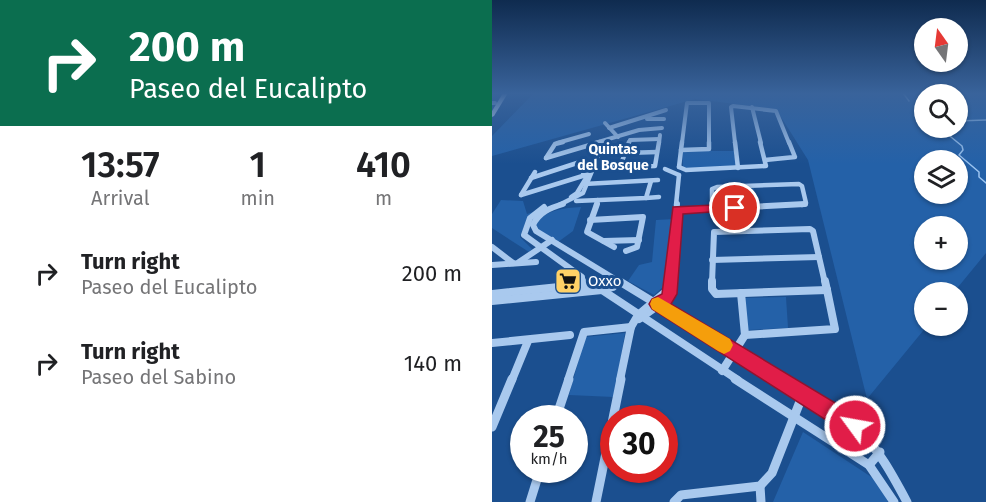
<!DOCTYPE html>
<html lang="en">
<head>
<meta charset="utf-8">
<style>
	body { margin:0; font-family:"Fira Sans",sans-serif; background:#f2f2f2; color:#202124; height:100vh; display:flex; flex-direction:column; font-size:22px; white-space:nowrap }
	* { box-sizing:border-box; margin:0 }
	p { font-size:20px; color:#757577 }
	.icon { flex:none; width:33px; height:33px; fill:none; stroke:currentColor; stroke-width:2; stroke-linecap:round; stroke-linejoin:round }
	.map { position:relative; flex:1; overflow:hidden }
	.drawer { display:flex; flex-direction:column; background:#fff; width:492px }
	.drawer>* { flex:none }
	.banner { background:#0b6e4f; color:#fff; overflow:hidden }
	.needle { width:39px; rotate:346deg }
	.tools { position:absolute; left:422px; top:18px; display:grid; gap:12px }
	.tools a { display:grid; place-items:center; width:54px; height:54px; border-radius:50%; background:#fff; box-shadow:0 2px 4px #0004; font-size:30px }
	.speed { position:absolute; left:18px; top:405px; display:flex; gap:12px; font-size:30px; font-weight:700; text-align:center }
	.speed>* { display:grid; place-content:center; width:78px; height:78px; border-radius:50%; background:#fff; box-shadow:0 2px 4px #0004; line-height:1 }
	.speed small { font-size:15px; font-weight:400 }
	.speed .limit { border:9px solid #d22; background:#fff; color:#111 }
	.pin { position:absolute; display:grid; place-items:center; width:51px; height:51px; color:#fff; margin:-26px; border:3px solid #fff; border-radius:50%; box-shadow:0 2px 6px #0007 }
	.me { position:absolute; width:66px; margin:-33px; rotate:302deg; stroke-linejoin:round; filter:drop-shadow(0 0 4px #0008) }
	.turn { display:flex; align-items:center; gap:21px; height:126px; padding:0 30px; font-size:27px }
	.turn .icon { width:78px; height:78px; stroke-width:2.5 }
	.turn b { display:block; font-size:42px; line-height:51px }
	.eta { display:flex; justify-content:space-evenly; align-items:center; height:102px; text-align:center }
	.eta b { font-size:36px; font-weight:600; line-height:42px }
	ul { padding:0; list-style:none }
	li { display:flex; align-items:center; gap:18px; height:90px; padding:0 30px }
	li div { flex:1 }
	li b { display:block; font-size:22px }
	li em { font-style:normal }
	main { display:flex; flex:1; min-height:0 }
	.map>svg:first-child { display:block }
</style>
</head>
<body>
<main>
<section class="drawer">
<div class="banner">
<div class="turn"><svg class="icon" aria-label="right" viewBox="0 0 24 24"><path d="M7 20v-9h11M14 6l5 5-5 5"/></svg><div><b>200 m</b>Paseo del Eucalipto</div></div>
</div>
<div class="eta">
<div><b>13:57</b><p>Arrival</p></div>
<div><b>1</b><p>min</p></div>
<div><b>410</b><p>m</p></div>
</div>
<ul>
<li><svg class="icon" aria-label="right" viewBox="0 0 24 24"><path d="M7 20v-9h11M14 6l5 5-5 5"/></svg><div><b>Turn right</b><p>Paseo del Eucalipto</p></div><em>200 m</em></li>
<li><svg class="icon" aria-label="right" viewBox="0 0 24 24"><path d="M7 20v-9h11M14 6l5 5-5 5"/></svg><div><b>Turn right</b><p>Paseo del Sabino</p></div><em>140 m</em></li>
</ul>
</section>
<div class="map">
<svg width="494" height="502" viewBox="0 0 494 502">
	<rect width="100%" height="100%" fill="#1b4f8f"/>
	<g fill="#2461a8" fill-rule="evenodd">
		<path d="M42 93H494V253L462 292H432V326H435L375 399 316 160 284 109 203 99 0 156V136ZM432 94H465V128H432ZM432 160H465V194H432ZM432 226H465V260H432Z"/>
		<path d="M190 151H242L244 167 191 168Z"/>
		<path d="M262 188 265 204 224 206V189Z"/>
		<path d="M9 200 31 201 35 214 41 212 33 224 28 237 40 249 37 252 0 228V214Z"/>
		<path d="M89 207 81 231 66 242 43 229V223C54 210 72 208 89 207Z"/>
		<path d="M183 219 172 286 162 295 136 281 147 265 160 262 164 220Z"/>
		<path d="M294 297 296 328 255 330 253 298Z"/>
		<path d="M133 333 122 397 77 395 93 337Z"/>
		<path d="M311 432 387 482 396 502H281Z"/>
	</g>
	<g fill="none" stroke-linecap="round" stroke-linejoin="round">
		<g stroke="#9cc4f0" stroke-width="1.5">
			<path d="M411 93 417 101"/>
			<path d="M428 106 432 105"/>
			<path d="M465 121 494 120"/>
			<path d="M448 128 470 146 471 150 467 155 487 172V177L494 183"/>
		</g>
		<g stroke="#a9c9ee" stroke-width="4">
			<path d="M0 103H3"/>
			<path d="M260 107 269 143"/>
			<path d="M155 119H172"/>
			<path d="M113 123 126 137"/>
			<path d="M117 128 174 110"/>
			<path d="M65 143 97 134"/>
			<path d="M103 143 147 130 170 128"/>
			<path d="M111 143 112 141"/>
			<path d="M137 143 138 140 167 139"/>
			<path d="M167 143 168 135"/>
			<path d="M190 143 195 103H217V143"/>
			<path d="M243 143 239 107 241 106 284 111 297 143"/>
		</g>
		<g stroke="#a9c9ee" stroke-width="4.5">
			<path d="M243 142 246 168"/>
			<path d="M189 150 190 142"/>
			<path d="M189 150 217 149V142"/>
			<path d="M133 153 165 152"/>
			<path d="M54 158 108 142"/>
			<path d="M54 158 63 144 71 142"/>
			<path d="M273 160 303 157 297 142"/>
			<path d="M128 167 137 142"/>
			<path d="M187 167 189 150"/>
			<path d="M187 167 194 170 274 166 268 142"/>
			<path d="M101 168 163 166 167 142"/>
			<path d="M173 169 187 175"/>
			<path d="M39 178 85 163 92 174"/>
			<path d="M92 184 166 180"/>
			<path d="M29 195 97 174"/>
			<path d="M29 195 43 172"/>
			<path d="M79 197 85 193 99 170"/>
			<path d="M154 198 167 197"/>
			<path d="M84 201 154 198 159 181"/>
			<path d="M67 205 91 193 112 142"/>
			<path d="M104 205 106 200"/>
			<path d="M184 205 187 175"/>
			<path d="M220 205V189L225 187 307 184 310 186 314 203 310 205"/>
		</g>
		<g stroke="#a9c9ee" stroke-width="6">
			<path d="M71 204C58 208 47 212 41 225L44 231 126 281"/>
			<path d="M105 204 95 232 122 247"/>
			<path d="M220 204V209"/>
			<path d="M52 207 38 218 32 235 90 277V283"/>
			<path d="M220 209 313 204"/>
			<path d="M186 210 220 209"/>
			<path d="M98 220 151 217 145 247 134 251"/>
			<path d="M112 241 147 240"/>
			<path d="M0 247 21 263"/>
			<path d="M220 260 327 257"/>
			<path d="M27 262 60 240"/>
			<path d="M0 265 44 262"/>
			<path d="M110 283H130"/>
			<path d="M125 283 127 281"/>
			<path d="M178 283 185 204"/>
			<path d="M220 283 222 232 318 229 321 231 333 283"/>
		</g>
		<g stroke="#a9c9ee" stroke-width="8">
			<path d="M90 281V285"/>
			<path d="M127 281 289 380"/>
			<path d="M220 281V289L224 294 335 290"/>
			<path d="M333 281 335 290"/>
			<path d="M110 290 246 380"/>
			<path d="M0 294 125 281"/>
			<path d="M0 301 110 290 121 287 127 281"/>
			<path d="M147 319 175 299 178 281"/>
			<path d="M253 335 343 329 335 290"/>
			<path d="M0 343 78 335"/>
			<path d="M230 371 253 335 249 293"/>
			<path d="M20 380 36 341"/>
			<path d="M76 380 92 332 139 327"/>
			<path d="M128 380 139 327 146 315 177 289"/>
		</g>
		<g stroke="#a9c9ee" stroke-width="9">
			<path d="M243 379 377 465 402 502"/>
			<path d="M287 379 363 426C386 448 400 474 415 502"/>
			<path d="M64 418 77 379"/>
			<path d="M0 427 20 379"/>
			<path d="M377 465 388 452"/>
			<path d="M268 486 269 502"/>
			<path d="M38 502 48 470"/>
			<path d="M104 502 129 379"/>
			<path d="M182 502 189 495 268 486 280 473 311 394"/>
		</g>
		<path fill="#d6e6fa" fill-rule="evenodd" d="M11 93H16L2 116 0 117V111Z"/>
	</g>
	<linearGradient id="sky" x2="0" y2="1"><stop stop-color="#0f2b4f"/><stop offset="0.57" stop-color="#39639b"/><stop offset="1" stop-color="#39639b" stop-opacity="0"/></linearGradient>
	<rect width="494" height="164" fill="url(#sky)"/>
	<path fill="#e11d48" stroke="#92132f" stroke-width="1.5" d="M243 204 249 208 247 210 191 214 185 294 179 304 370 419 373 426 370 434 363 437 356 434 160 309 157 304 160 299 170 294 181 207Z"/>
	<path fill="#f59e0b" d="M166 297 238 339 241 345 238 351 232 354 226 351 160 309 158 304 160 299Z"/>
	<defs>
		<symbol id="supermarket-square" viewBox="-11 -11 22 22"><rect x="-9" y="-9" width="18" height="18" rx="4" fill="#ffd166" stroke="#1b4f8f"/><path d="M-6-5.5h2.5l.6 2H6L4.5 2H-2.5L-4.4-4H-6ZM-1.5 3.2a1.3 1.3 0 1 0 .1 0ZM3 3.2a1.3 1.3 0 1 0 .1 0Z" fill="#111"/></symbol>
	</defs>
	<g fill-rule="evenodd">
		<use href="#supermarket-square" x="61" y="266" width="30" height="30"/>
	</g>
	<g text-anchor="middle" stroke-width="6" stroke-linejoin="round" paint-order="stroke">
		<g font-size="14" font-weight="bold" fill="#fff" stroke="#1b4f8f">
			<text x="121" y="154">Quintas<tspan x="121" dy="16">del Bosque</tspan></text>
		</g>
		<g font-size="15" fill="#fff" stroke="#1b4f8f" text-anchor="start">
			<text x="96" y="286">Oxxo</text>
		</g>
	</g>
</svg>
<div class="tools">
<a><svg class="needle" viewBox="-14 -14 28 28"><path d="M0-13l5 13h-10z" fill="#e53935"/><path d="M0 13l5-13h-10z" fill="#757577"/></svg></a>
<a><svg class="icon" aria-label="search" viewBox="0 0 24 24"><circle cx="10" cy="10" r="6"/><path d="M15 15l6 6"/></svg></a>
<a><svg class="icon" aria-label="layers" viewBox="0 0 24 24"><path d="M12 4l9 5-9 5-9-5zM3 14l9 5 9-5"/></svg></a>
<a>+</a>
<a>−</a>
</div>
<div class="speed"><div>25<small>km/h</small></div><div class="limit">30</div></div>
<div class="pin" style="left:243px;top:208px;background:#d93025"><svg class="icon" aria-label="arrive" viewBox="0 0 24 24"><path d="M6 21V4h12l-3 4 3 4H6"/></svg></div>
<svg class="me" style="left:363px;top:426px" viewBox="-20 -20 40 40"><circle r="17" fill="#e11d48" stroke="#fff" stroke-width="3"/><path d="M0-11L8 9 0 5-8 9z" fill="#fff"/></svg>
</div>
</main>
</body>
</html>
